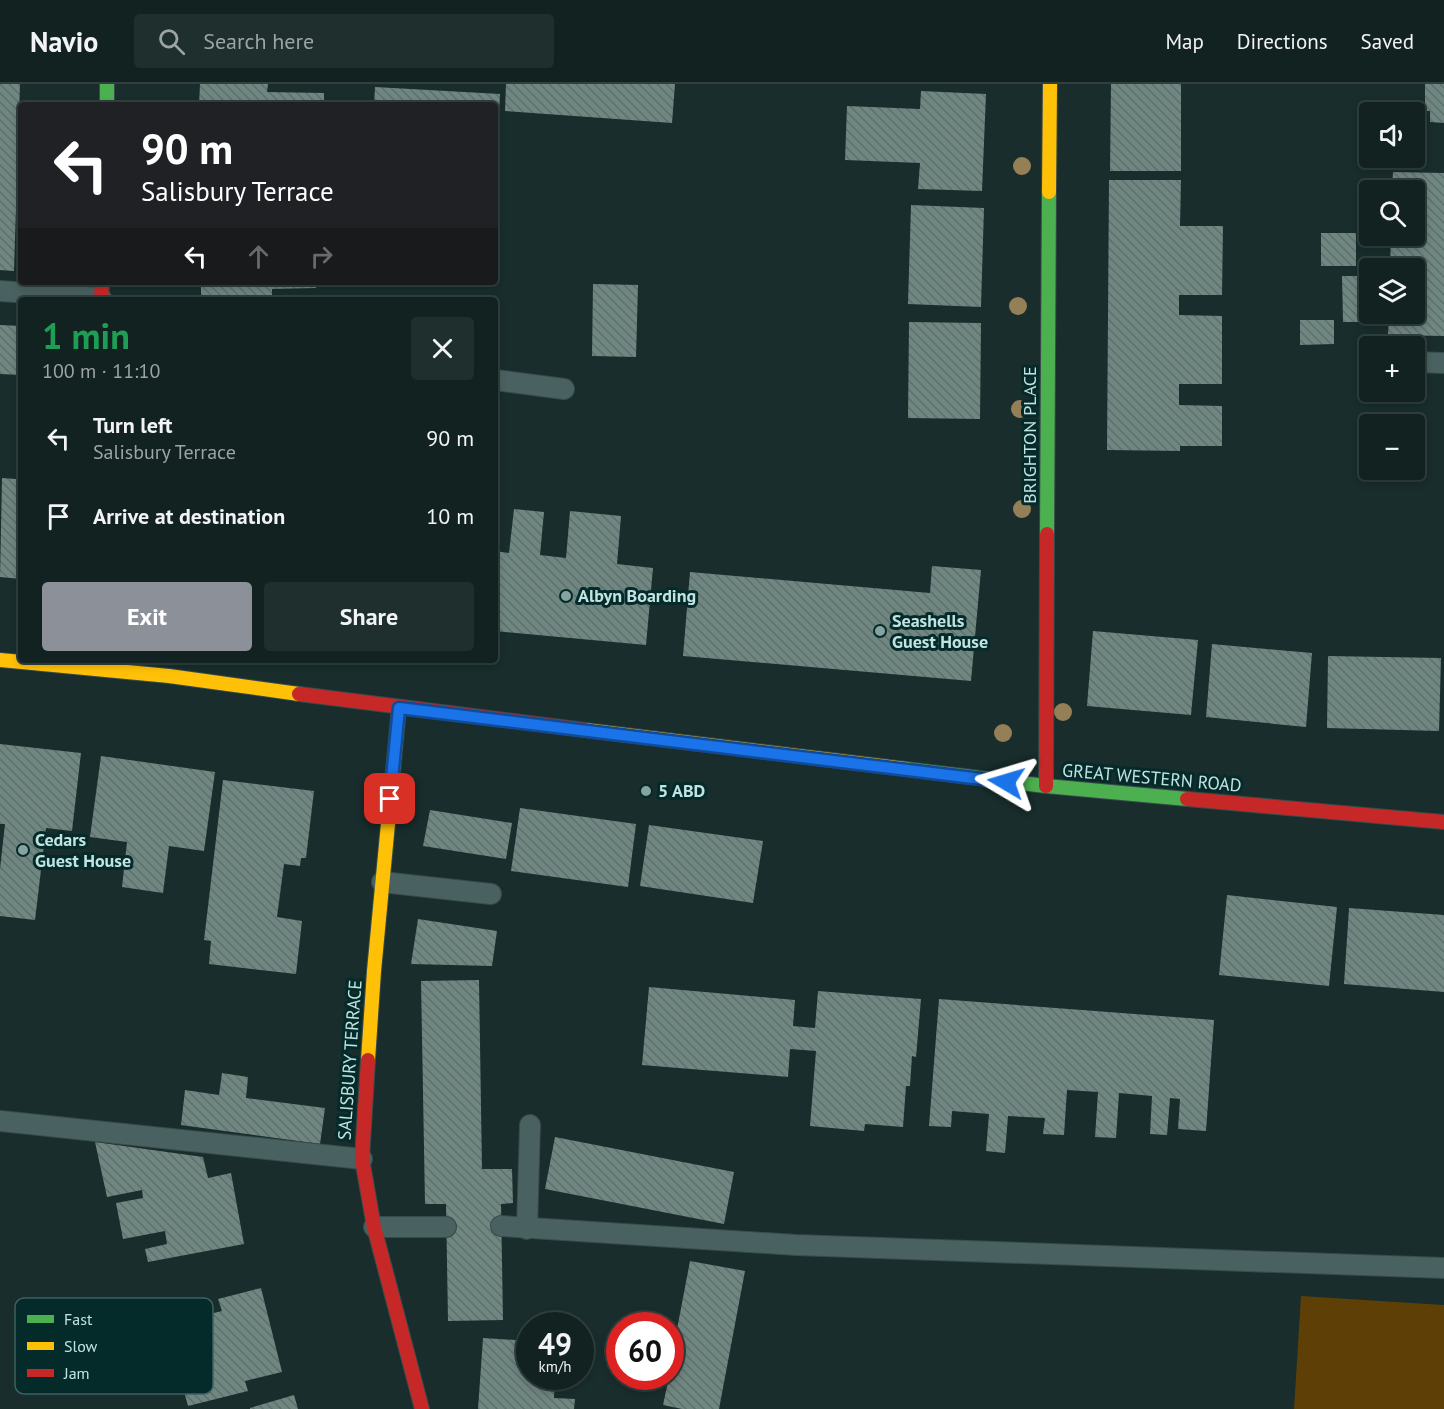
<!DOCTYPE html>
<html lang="en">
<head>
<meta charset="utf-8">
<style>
	body { margin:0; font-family:"PT Sans",sans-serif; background:#1f2f2e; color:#f1f3f6; height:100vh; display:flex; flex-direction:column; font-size:22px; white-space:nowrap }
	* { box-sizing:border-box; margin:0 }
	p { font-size:20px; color:#9ca4a5 }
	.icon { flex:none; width:33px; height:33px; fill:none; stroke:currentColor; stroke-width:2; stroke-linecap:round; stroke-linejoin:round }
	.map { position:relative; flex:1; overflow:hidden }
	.side { position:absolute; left:18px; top:213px; width:480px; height:366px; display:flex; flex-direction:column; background:#122221; border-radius:6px; box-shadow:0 3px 9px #0003,0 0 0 2px #313f3f }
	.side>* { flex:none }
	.top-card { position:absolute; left:18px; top:18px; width:480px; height:183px; border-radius:6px; box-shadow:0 3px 9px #0003,0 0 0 2px #313f3f; background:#202124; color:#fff; overflow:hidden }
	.tools { position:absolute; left:1359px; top:18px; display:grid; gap:12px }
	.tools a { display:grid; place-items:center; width:66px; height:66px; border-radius:6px; background:#122221; box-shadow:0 3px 9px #0003,0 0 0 2px #313f3f; font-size:30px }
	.speed { position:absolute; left:516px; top:1228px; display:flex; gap:12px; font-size:30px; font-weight:700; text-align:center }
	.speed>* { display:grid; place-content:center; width:78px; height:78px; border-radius:50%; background:#122221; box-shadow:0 3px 9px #0003,0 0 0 2px #313f3f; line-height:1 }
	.speed small { font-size:15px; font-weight:400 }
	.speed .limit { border:9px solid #d22; background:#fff; color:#111 }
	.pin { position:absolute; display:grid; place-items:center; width:51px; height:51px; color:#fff; margin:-26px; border-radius:12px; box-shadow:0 3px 9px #0006 }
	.me { position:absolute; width:66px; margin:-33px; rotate:277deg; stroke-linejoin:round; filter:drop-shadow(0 0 4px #0008) }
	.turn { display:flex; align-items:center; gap:21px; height:126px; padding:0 24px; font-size:27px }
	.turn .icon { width:78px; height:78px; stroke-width:2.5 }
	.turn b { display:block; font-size:42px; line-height:51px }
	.lanes { display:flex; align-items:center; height:57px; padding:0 24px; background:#0003; justify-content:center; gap:30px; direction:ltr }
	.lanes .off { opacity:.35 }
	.round { display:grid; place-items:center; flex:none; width:63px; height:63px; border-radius:6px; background:#1f2f2e }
	.headline { display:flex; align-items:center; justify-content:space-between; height:102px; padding:0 24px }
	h1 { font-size:36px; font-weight:600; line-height:45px; color:#1e9e55 }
	.primary-button { display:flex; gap:12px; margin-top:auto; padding:12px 24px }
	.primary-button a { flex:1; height:69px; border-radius:6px; background:#8c9099; color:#fff; font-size:24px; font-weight:600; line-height:69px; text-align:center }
	.primary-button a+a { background:#1f2f2e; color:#f1f3f6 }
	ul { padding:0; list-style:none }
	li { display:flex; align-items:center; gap:18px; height:78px; padding:0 24px }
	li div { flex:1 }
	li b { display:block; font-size:22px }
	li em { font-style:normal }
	header { display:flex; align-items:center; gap:36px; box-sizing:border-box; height:84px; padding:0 30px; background:#122221; border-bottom:2px solid #313f3f }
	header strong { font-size:28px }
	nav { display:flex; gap:33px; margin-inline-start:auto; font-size:21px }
	.search { width:420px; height:54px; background:#1f2f2e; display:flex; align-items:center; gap:15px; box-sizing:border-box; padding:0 21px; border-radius:6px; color:#9ca4a5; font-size:22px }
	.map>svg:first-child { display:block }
</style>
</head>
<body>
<header>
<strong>Navio</strong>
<div class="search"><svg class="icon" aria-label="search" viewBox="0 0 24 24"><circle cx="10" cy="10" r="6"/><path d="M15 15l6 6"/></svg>Search here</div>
<nav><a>Map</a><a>Directions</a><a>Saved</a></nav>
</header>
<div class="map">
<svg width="1444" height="1325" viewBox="0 0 1444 1325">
	<defs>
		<pattern id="building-back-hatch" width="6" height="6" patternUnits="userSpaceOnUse" patternTransform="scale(1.5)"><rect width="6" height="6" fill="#708681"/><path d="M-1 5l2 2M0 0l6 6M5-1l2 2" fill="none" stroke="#5d6f6c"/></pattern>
	</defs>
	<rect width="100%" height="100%" fill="#182d2c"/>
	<path fill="#5e3f06" d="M1301 1212 1444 1221V1325H1294Z"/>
	<g fill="url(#building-back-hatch)">
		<path d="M0 0H20L14 187 0 186Z"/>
		<path d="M200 0H268L267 8 324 9V21H199Z"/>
		<path d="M506 0H675L672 39 505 27Z"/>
		<path d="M1111 0H1181V87H1110Z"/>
		<path d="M1425 0H1444V39L1430 38V27H1425Z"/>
		<path d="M375 3 500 10 497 74H495V21H374Z"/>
		<path d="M921 7 986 10 982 107 918 105 920 79 845 76 847 22 920 25Z"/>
		<path d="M1393 88 1444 89V252L1388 251 1389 230H1414V184H1390L1391 152H1414V106H1392Z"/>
		<path d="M1109 96H1181L1180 142H1223L1222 211H1179V231L1222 232V300H1179V321L1222 322V362H1180V367L1107 366Z"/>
		<path d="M911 121 984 124 981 223 908 220Z"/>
		<rect x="1321" y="149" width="35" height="33"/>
		<path d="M1342 192H1370V230H1378V238H1343Z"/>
		<path d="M201 198H315L316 204 272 205V216H201Z"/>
		<path d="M593 200 638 201 636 273 592 272Z"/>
		<path d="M1300 236H1334V260L1300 261Z"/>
		<path d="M909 238 981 239 980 335 908 334Z"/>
		<path d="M0 241 21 242V291L0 290Z"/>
		<path d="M2 394 16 395 18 420H21V495L0 493Z"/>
		<path d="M514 425 544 428 540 471 566 474 570 427 621 432 617 480 653 484 646 561 495 547V467L509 469Z"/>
		<path d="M932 482 981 486 971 597 683 572 690 488 930 509Z"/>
		<path d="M1093 547 1198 556 1191 631 1087 622Z"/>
		<path d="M1212 560 1312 569 1306 643 1206 633Z"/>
		<path d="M1328 572 1441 574 1439 647 1327 644Z"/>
		<path d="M0 660 81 669 72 747 46 744 35 836 0 832V785L5 740H0Z"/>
		<path d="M101 672 215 688 204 767 169 762 163 809 122 803 127 758 90 753Z"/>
		<path d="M223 696 314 707 306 774H301L300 782 284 780 277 833 302 837 296 890 209 880 211 857 204 856Z"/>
		<path d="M520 724 636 740 628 803 511 787Z"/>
		<path d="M430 726 512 739 506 775 423 762Z"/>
		<path d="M649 741 763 757 753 819 640 802Z"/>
		<path d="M1227 811 1337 823 1329 902 1219 891Z"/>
		<path d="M1349 824 1444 831V908L1344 900Z"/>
		<path d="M418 835 497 847 492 882 411 880Z"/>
		<path d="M479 896 482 1085H512L513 1119 501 1120 503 1236 448 1237 446 1120H425L421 897Z"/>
		<path d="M649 903 795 916 793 942 815 944 818 907 921 915 916 973 912 972 910 1002H906L903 1043 865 1040 864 1047 810 1042 816 967 790 965 788 993 642 981Z"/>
		<path d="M939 915 1214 936 1206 1047 1178 1045 1180 1015 1170 1014 1167 1051 1150 1050 1152 1012 1119 1009 1116 1054 1095 1053 1098 1008 1067 1006 1064 1051 1043 1050 1045 1034 1008 1032 1005 1069 986 1067 989 1030 952 1027 951 1043 929 1042Z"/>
		<path d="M222 989 248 993 246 1014 325 1024 320 1060 181 1041 185 1006 219 1011Z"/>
		<path d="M555 1053 734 1088 724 1140 545 1105Z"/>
		<path d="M95 1058 203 1073 208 1094 231 1089 244 1160 148 1178 145 1165 167 1160 165 1147 123 1155 116 1119 143 1114 142 1106 107 1113Z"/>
		<path d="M690 1177 745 1187 719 1325H682L663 1321 669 1293H670V1282Z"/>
		<path d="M261 1204 282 1288 245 1297 248 1307 188 1322 174 1271 184 1268 177 1238 222 1227 218 1215Z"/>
		<path d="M483 1254 530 1257V1293H555L554 1314 575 1315 574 1325H478Z"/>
		<path d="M294 1311 298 1325H250V1324Z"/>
	</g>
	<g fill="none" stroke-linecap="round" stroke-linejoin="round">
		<defs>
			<g id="lane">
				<path d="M0 207 101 214"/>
				<path d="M1414 278 1444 279"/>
				<path d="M495 296 564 305"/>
				<path d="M382 798 491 810"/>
				<path d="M0 1037 362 1075"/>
				<path d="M501 1142 796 1161 1444 1184"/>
				<path d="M374 1143H446"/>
				<path d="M527 1145 530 1041"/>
			</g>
			<g id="fast">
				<path d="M107 0V21"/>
				<path d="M1047 450 1049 108"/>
				<path d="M906 685 1046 702 1187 715"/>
			</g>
			<g id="slow">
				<path d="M1049 108 1050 0"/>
				<path d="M0 576 169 592 299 610"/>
				<path d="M585 646 906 685"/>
				<path d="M368 976 374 887 399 624"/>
			</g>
			<g id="jam">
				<path d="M101 216 102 198"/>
				<path d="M299 610 585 646"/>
				<path d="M1046 702 1047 450"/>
				<path d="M1187 715 1444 738"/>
				<path d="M368 976 362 1075 374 1143 422 1325"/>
			</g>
		</defs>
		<use href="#lane" stroke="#384a4a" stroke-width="22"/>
		<use href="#fast" stroke="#384a4a" stroke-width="16"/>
		<use href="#slow" stroke="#384a4a" stroke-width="16"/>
		<use href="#jam" stroke="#384a4a" stroke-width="16"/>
		<use href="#lane" stroke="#496160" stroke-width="20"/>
		<use href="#fast" stroke="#4caf50" stroke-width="14"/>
		<use href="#slow" stroke="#ffc107" stroke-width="14"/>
		<use href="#jam" stroke="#c62828" stroke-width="14"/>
	</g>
	<g fill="#957f56">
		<circle cx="1022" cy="82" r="9"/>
		<circle cx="1018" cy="222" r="9"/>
		<circle cx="1020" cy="325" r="9"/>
		<circle cx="1022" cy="425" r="9"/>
		<circle cx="1063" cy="628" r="9"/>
		<circle cx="1003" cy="649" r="9"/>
	</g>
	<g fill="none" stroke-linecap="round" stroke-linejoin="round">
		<defs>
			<path id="route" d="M390 715 399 624 1006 698"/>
		</defs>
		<use href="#route" stroke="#114b97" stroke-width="15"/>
		<use href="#route" stroke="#1a73e8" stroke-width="10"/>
	</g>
	<g fill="#86a3a2" stroke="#042b2a" stroke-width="2">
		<circle cx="566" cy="512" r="6"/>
		<circle cx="880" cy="547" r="6"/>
		<circle cx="646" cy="707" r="6"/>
		<circle cx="23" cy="766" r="6"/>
	</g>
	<g text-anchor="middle" stroke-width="6" stroke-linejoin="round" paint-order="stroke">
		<g font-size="18" fill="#c2e3e2" stroke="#042b2a">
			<text transform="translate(1030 351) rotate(-90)" y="6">BRIGHTON PLACE</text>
			<text transform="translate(1152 694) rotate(5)" y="6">GREAT WESTERN ROAD</text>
			<text transform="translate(350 976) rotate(-86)" y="6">SALISBURY TERRACE</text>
		</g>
		<g font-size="18" font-weight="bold" fill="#c2e3e2" stroke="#042b2a" text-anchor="start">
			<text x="578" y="518">Albyn Boarding</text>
			<text x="892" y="543">Seashells<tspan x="892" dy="21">Guest House</tspan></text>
			<text x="658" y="713">5 ABD</text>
			<text x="35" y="762">Cedars<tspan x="35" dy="21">Guest House</tspan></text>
		</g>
	</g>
	<rect x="15" y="1214" width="198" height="96" rx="9" fill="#042b2a" stroke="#3d6261" stroke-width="1.5"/>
	<rect x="27" y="1231" width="27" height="8" fill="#4caf50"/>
	<rect x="27" y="1258" width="27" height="8" fill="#ffc107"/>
	<rect x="27" y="1285" width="27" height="8" fill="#c62828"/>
	<g font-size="16" fill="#c2e3e2">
		<text x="64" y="1241">Fast</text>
		<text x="64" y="1268">Slow</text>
		<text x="64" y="1295">Jam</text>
	</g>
</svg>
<div class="tools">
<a><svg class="icon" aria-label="sound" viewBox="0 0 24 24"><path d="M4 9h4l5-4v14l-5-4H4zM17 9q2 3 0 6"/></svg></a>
<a><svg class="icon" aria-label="search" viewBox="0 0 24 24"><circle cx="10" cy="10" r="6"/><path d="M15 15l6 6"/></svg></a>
<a><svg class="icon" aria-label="layers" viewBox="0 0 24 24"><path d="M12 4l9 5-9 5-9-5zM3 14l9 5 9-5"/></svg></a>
<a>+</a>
<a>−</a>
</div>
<div class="speed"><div>49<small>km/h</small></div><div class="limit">60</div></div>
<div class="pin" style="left:390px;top:715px;background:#d93025"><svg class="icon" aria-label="arrive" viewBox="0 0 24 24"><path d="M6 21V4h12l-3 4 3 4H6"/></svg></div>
<svg class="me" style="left:1006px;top:698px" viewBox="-20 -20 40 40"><path d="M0-17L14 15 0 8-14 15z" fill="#1a73e8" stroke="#fff" stroke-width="4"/></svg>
<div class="top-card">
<div class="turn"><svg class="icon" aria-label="left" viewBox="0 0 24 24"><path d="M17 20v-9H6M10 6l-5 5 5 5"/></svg><div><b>90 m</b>Salisbury Terrace</div></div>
<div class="lanes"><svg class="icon" aria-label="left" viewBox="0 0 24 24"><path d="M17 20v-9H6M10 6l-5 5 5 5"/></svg><svg class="icon off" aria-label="ahead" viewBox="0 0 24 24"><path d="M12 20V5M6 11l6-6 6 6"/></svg><svg class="icon off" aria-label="right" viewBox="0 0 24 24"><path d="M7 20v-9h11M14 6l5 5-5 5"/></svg></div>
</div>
<section class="side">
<div class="headline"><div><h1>1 min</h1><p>100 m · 11:10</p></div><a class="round"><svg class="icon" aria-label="close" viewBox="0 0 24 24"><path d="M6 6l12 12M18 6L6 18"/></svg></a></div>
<ul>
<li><svg class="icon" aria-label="left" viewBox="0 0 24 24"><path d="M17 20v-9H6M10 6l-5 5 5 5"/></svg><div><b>Turn left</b><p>Salisbury Terrace</p></div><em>90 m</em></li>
<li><svg class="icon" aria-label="arrive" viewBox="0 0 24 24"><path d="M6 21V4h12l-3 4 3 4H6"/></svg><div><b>Arrive at destination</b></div><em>10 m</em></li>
</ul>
<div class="primary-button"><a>Exit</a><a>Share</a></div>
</section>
</div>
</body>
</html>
